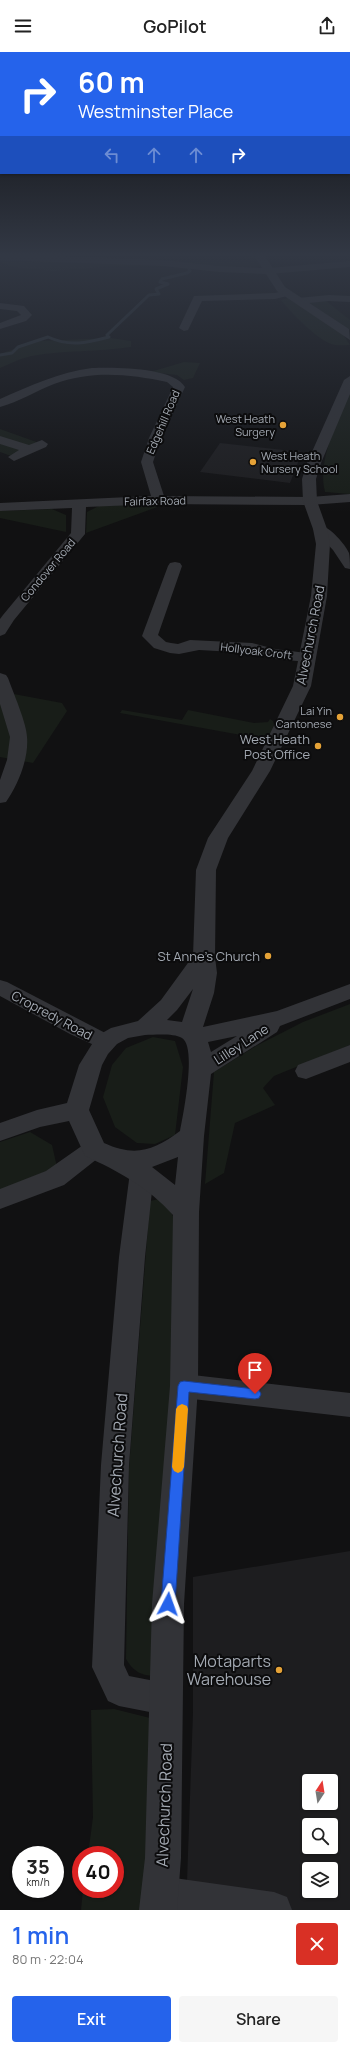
<!DOCTYPE html>
<html lang="en">
<head>
<meta charset="utf-8">
<style>
	body { margin:0; font-family:Manrope,sans-serif; background:#f6f6f6; color:#222; height:100vh; display:flex; flex-direction:column; font-size:15px; white-space:nowrap }
	* { box-sizing:border-box; margin:0 }
	p { font-size:13px; color:#767676 }
	.icon { flex:none; width:22px; height:22px; fill:none; stroke:currentColor; stroke-width:2; stroke-linecap:round; stroke-linejoin:round }
	.map { position:relative; height:1858px; overflow:hidden }
	.side { display:flex; flex-direction:column; background:#fff; flex:1 }
	.side>* { flex:none }
	.guide { position:absolute; left:0px; top:0px; width:350px; height:122px; box-shadow:0 1px 3px #0004; background:#2563eb; color:#fff; overflow:hidden }
	.needle { width:26px; rotate:12deg }
	.controls { position:absolute; left:302px; top:1722px; display:grid; gap:8px }
	.controls a { display:grid; place-items:center; width:36px; height:36px; border-radius:4px; background:#fff; box-shadow:0 1px 3px #0004; font-size:20px }
	.speed { position:absolute; left:12px; top:1794px; display:flex; gap:8px; font-size:20px; font-weight:700; text-align:center }
	.speed>* { display:grid; place-content:center; width:52px; height:52px; border-radius:50%; background:#fff; box-shadow:0 1px 3px #0004; line-height:1 }
	.speed small { font-size:10px; font-weight:400 }
	.speed .limit { border:6px solid #d22; background:#fff; color:#111 }
	.pin { position:absolute; display:grid; place-items:center; width:34px; height:34px; color:#fff; margin:-41px -17px; border-radius:50% 50% 50% 0; rotate:-45deg; box-shadow:0 0 4px #0007 }
	.pin .icon { rotate:45deg }
	.me { position:absolute; width:44px; margin:-22px; rotate:4deg; stroke-linejoin:round; filter:drop-shadow(0 0 3px #0008) }
	.turn { display:flex; align-items:center; gap:14px; height:84px; padding:0 12px; font-size:18px }
	.turn .icon { width:52px; height:52px; stroke-width:2.5 }
	.turn b { display:block; font-size:28px; line-height:34px }
	.lanes { display:flex; align-items:center; height:38px; padding:0 12px; background:#0003; justify-content:center; gap:20px; direction:ltr }
	.lanes .off { opacity:.35 }
	.round { display:grid; place-items:center; flex:none; width:42px; height:42px; border-radius:4px; background:#f6f6f6 }
	.overview { display:flex; align-items:center; justify-content:space-between; height:68px; padding:0 12px }
	h1 { font-size:24px; font-weight:600; line-height:30px; color:#2563eb }
	.primary-button { display:flex; gap:8px; margin-top:auto; padding:8px 12px }
	.primary-button a { flex:1; height:46px; border-radius:4px; background:#2563eb; color:#fff; font-size:16px; font-weight:600; line-height:46px; text-align:center }
	.primary-button a+a { background:#f6f6f6; color:#222 }
	header { display:flex; justify-content:space-between; align-items:center; height:52px; padding:0 12px; background:#fff; font-size:18px; font-weight:600 }
	.map>svg:first-child { display:block }
</style>
</head>
<body>
<header><svg class="icon" aria-label="menu" viewBox="0 0 24 24"><path d="M4 6h16M4 12h16M4 18h16"/></svg>GoPilot<svg class="icon" aria-label="share" viewBox="0 0 24 24"><path d="M12 15V3M7 8l5-5 5 5M5 13v7h14v-7"/></svg></header>
<div class="map">
<svg width="350" height="1858" viewBox="0 0 350 1858">
	<rect width="100%" height="100%" fill="#111112"/>
	<g fill="#1d1d1f" fill-rule="evenodd">
		<path d="M220 391 302 400 290 431 200 420Z"/>
		<path d="M350 1499V1858H186L193 1660V1525ZM309 1729H331V1751H309ZM309 1773H331V1795H309ZM309 1817H331V1839H309Z"/>
	</g>
	<g fill="#181d18">
		<path d="M244 201H254L261 213 252 217 168 209 252 210Z"/>
		<path d="M0 206 141 211 138 215 116 214 53 219 13 215 0 210Z"/>
		<path d="M288 246 341 279 350 293C344 293 336 294 331 292 317 287 290 260 281 248Z"/>
		<path d="M326 249 350 268V278L308 250Z"/>
		<path d="M111 286 131 289V295C98 300 65 298 32 304 21 306 10 312 0 316V302L37 289Z"/>
		<path d="M184 310 200 311 193 326 184 328 177 323 150 320Z"/>
		<path d="M350 339V442L325 440C317 407 338 369 350 339Z"/>
		<path d="M0 377 42 392 14 405 0 400Z"/>
		<path d="M171 450 86 481 87 460 99 454Z"/>
		<path d="M52 457 66 463V480L0 466V459Z"/>
		<path d="M0 626 3 640 62 651 67 659 33 711 0 705Z"/>
		<path d="M122 658 182 668 188 658 254 671 268 670 270 667 273 669 274 673 268 688 120 661Z"/>
		<path d="M350 952V993L274 1024 263 1036 275 1053 235 1071 224 1121 205 1132 214 1020 256 994 303 970Z"/>
		<path d="M153 985 175 989 183 1015 175 1083 155 1092 137 1091 115 1075 103 1045 112 1013 126 996Z"/>
		<path d="M30 1080 52 1093 57 1115 0 1138V1090Z"/>
		<path d="M159 1147 166 1150 180 1178 158 1624C141 1624 134 1620 126 1607L129 1416 150 1149Z"/>
		<path d="M114 1657 158 1668 144 1858H81L83 1837H115V1803H88L93 1765 91 1658Z"/>
	</g>
	<g fill="none" stroke-linecap="round" stroke-linejoin="round">
		<path stroke="#293035" stroke-width="3" d="M0 303 12 301 18 295 48 285C70 295 86 291 109 285L107 283 149 243 159 242 156 237 168 232 160 230 162 227 187 221 190 219 189 217"/>
		<g fill="#323337" fill-rule="evenodd">
			<path d="M350 209V215L269 222 264 219 269 216Z"/>
			<path d="M287 238 291 239 292 241 291 243 275 247 202 249 188 278 184 279 179 276 194 244 275 241Z"/>
			<path d="M329 243 350 244V250L329 249 298 252 293 249 298 246Z"/>
			<path d="M0 251 24 254 32 263 26 269 0 277V271L21 263 17 259 0 257Z"/>
			<path d="M92 316C113 315 174 315 185 335L161 386 153 410 164 444 310 445 350 442V450L310 453 159 452 86 455 85 482 14 568 5 582 0 584V567L3 563 71 481 72 456 0 459V451L151 444 141 410 149 386 173 335 167 330C130 322 91 318 54 332 36 339 19 350 0 355V347C30 334 59 320 92 316Z"/>
			<path d="M0 384 29 393 42 388 48 392 46 395 14 409 8 405 19 398 0 392Z"/>
			<path d="M320 473C330 475 345 492 349 501 350 506 350 513 350 517L345 516 333 498 313 477 315 474Z"/>
			<path d="M175 510 180 511 182 514 158 583 166 590 171 591 178 592 190 588 252 591 275 597 314 602 316 605 314 608 308 610 275 607 252 601 199 598 179 602 170 601 154 596 142 584 168 514 170 511Z"/>
			<path d="M0 621 6 623 8 626C13 640 27 672 27 685 29 706 18 733 6 750L0 751V728L7 708 10 685 0 652Z"/>
			<path d="M0 928 7 930 113 985 116 990 113 995 105 998 70 982 0 944Z"/>
			<path d="M350 993V1010L306 1027 298 1025 295 1019 298 1013Z"/>
			<path d="M94 1088 102 1091 106 1097 102 1103 64 1133 0 1157V1137L46 1119 86 1091Z"/>
			<path d="M142 1111 151 1113 154 1120 145 1205 129 1413 124 1613 129 1624 165 1631 177 1635 181 1647 177 1659 165 1663 119 1654 108 1649 92 1615 101 1413 119 1205 130 1120 133 1113Z"/>
			<path d="M184 1322 350 1341V1365L184 1346 174 1343 170 1334 174 1325Z"/>
			<path d="M160 1824 274 1840 287 1845 292 1858H156L147 1855 142 1842 147 1829Z"/>
		</g>
		<g fill="#323337" fill-rule="evenodd">
			<path d="M253 201H263L285 235 349 277 350 288 277 239 266 222 219 220 163 214 0 208V202L163 208 219 214 262 216Z"/>
			<path d="M350 324V342L321 411 316 427 317 449 327 477 330 492 327 544 311 634 270 719 228 786 216 818 215 905 217 921 214 941 203 975 277 959 350 932V947L280 974 277 980 211 1022 204 1084 199 1160 198 1334 184 1552 181 1806 177 1858H139L145 1806 152 1552 170 1334 173 1163C148 1135 118 1119 85 1104L69 1069 40 1075 0 1089V1071L37 1058 67 1051 79 1013 97 984 111 976 138 969 161 948 193 904 196 818 208 786 252 719 293 634 311 544 316 492 313 477 303 449 302 427 307 411 344 328ZM193 937 182 970 167 968 177 958ZM145 983C155 983 173 981 182 986 197 995 183 1063 180 1079 153 1099 135 1105 104 1091L89 1058 102 1013 108 1002 117 992 128 986ZM237 984 211 1000 208 990ZM178 1105 175 1133 152 1115Z"/>
		</g>
	</g>
	<linearGradient id="sky" x2="0" y2="1"><stop stop-color="#09090a"/><stop offset="0.44" stop-color="#323844"/><stop offset="1" stop-color="#323844" stop-opacity="0"/></linearGradient>
	<rect width="350" height="461" fill="url(#sky)"/>
	<path fill="#2563eb" stroke="#184099" d="M184 1329 255 1337 259 1338 261 1342 259 1346 255 1347 189 1340 175 1552 173 1557 168 1559 163 1557 161 1552 178 1334 180 1330Z"/>
	<path fill="#f59e0b" d="M182 1352 187 1354 188 1357 184 1415 182 1419 178 1421 174 1419 172 1415 176 1357 178 1354Z"/>
	<g fill="#e5a237" stroke="#0c0c0d" stroke-width="1.5">
		<circle cx="283" cy="373" r="4"/>
		<circle cx="253" cy="410" r="4"/>
		<circle cx="340" cy="665" r="4"/>
		<circle cx="318" cy="694" r="4"/>
		<circle cx="268" cy="904" r="4"/>
		<circle cx="279" cy="1618" r="4"/>
	</g>
	<g text-anchor="middle" stroke-width="4" stroke-linejoin="round" paint-order="stroke">
		<g font-size="11" fill="#a3a9b2" stroke="#0c0c0d" text-anchor="end">
			<text x="275" y="371">West Heath<tspan x="275" dy="13">Surgery</tspan></text>
			<text x="261" y="408" text-anchor="start">West Heath<tspan x="261" dy="13">Nursery School</tspan></text>
			<text x="332" y="663">Lai Yin<tspan x="332" dy="13">Cantonese</tspan></text>
		</g>
		<g font-size="11" fill="#a3a9b2" stroke="#0c0c0d">
			<text transform="translate(163 370) rotate(-67)" y="4">Edgehill Road</text>
			<text transform="translate(155 449) rotate(-1)" y="4">Fairfax Road</text>
			<text transform="translate(48 518) rotate(-50)" y="4">Condover Road</text>
			<text transform="translate(256 599) rotate(7)" y="4">Hollyoak Croft</text>
		</g>
		<g font-size="13" fill="#a3a9b2" stroke="#0c0c0d">
			<text transform="translate(310 583) rotate(-79)" y="5">Alvechurch Road</text>
			<text transform="translate(52 963) rotate(28)" y="5">Cropredy Road</text>
			<text transform="translate(241 992) rotate(-33)" y="5">Lilley Lane</text>
		</g>
		<g font-size="13" fill="#a3a9b2" stroke="#0c0c0d" text-anchor="end">
			<text x="310" y="692">West Heath<tspan x="310" dy="15">Post Office</tspan></text>
			<text x="260" y="909">St Anne's Church</text>
		</g>
		<g font-size="16" fill="#a3a9b2" stroke="#0c0c0d">
			<text transform="translate(117 1403) rotate(-86)" y="6">Alvechurch Road</text>
			<text transform="translate(164 1753) rotate(-88)" y="6">Alvechurch Road</text>
		</g>
		<g font-size="16" fill="#a3a9b2" stroke="#0c0c0d" text-anchor="end">
			<text x="271" y="1615">Motaparts<tspan x="271" dy="18">Warehouse</tspan></text>
		</g>
	</g>
</svg>
<div class="controls">
<a><svg class="needle" viewBox="-14 -14 28 28"><path d="M0-13l5 13h-10z" fill="#e53935"/><path d="M0 13l5-13h-10z" fill="#767676"/></svg></a>
<a><svg class="icon" aria-label="search" viewBox="0 0 24 24"><circle cx="10" cy="10" r="6"/><path d="M15 15l6 6"/></svg></a>
<a><svg class="icon" aria-label="layers" viewBox="0 0 24 24"><path d="M12 4l9 5-9 5-9-5zM3 14l9 5 9-5"/></svg></a>
</div>
<div class="speed"><div>35<small>km/h</small></div><div class="limit">40</div></div>
<div class="pin" style="left:255px;top:1342px;background:#d93025"><svg class="icon" aria-label="arrive" viewBox="0 0 24 24"><path d="M6 21V4h12l-3 4 3 4H6"/></svg></div>
<svg class="me" style="left:168px;top:1552px" viewBox="-20 -20 40 40"><path d="M0-17L14 15 0 8-14 15z" fill="#2563eb" stroke="#fff" stroke-width="4"/></svg>
<div class="guide">
<div class="turn"><svg class="icon" aria-label="right" viewBox="0 0 24 24"><path d="M7 20v-9h11M14 6l5 5-5 5"/></svg><div><b>60 m</b>Westminster Place</div></div>
<div class="lanes"><svg class="icon off" aria-label="left" viewBox="0 0 24 24"><path d="M17 20v-9H6M10 6l-5 5 5 5"/></svg><svg class="icon off" aria-label="ahead" viewBox="0 0 24 24"><path d="M12 20V5M6 11l6-6 6 6"/></svg><svg class="icon off" aria-label="ahead" viewBox="0 0 24 24"><path d="M12 20V5M6 11l6-6 6 6"/></svg><svg class="icon" aria-label="right" viewBox="0 0 24 24"><path d="M7 20v-9h11M14 6l5 5-5 5"/></svg></div>
</div>
</div>
<section class="side">
<div class="overview"><div><h1>1 min</h1><p>80 m · 22:04</p></div><a class="round" style="background:#d93025;color:#fff"><svg class="icon" aria-label="close" viewBox="0 0 24 24"><path d="M6 6l12 12M18 6L6 18"/></svg></a></div>
<div class="primary-button"><a>Exit</a><a>Share</a></div>
</section>
</body>
</html>
